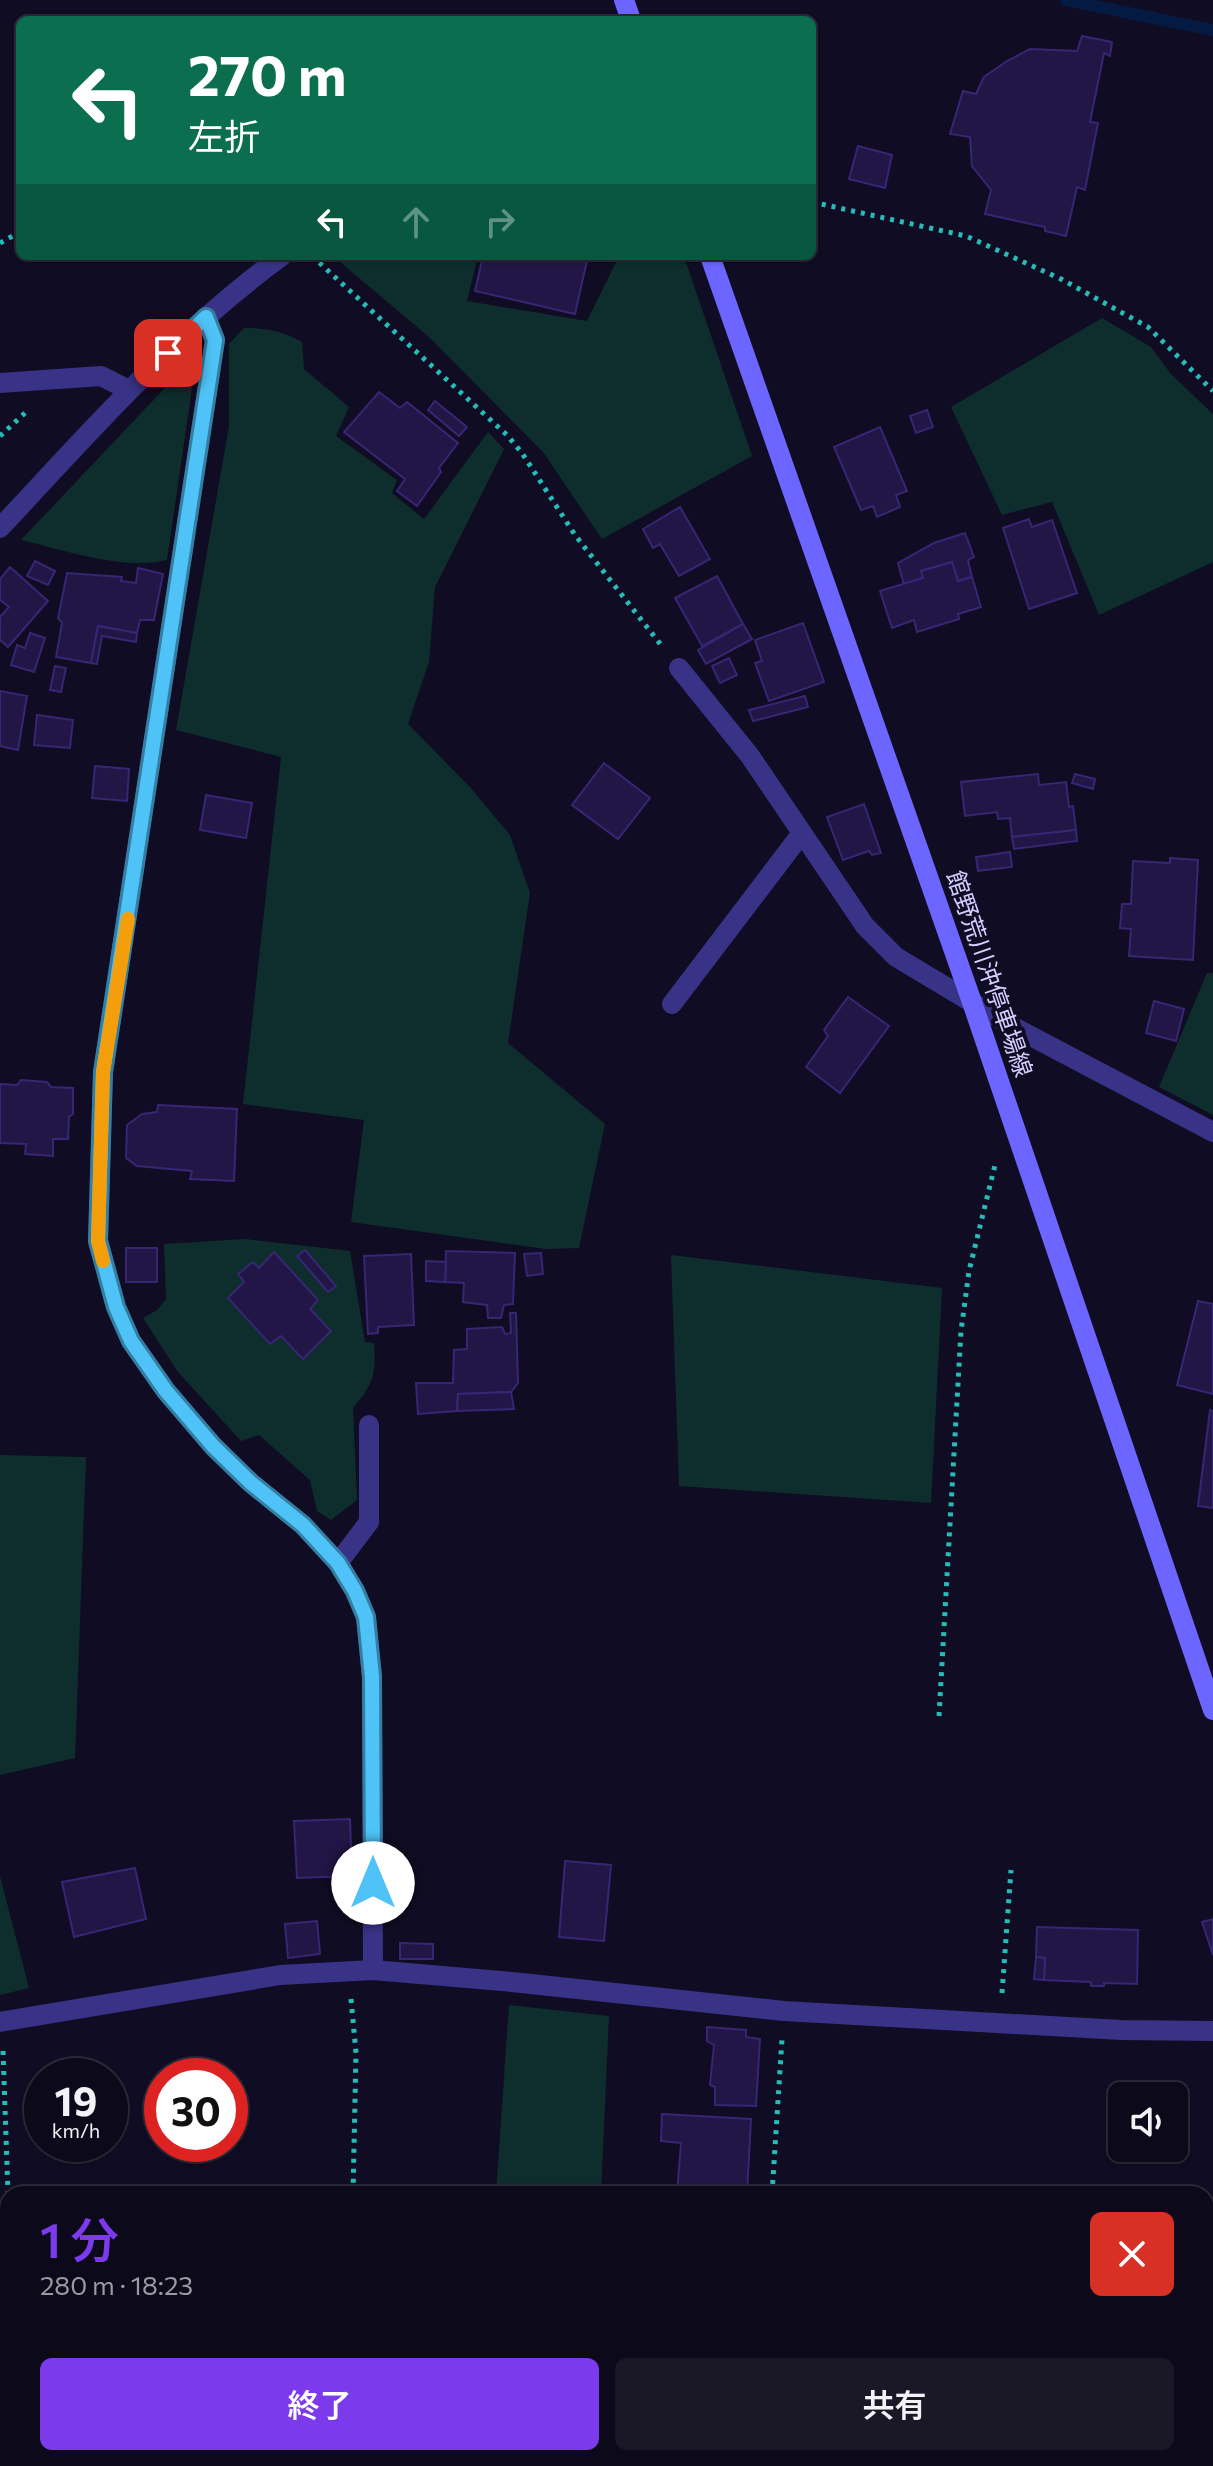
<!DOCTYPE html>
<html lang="ja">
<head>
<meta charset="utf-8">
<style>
	body { margin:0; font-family:Commissioner,"Noto Sans JP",sans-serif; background:#1a1727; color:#f1f3f6; height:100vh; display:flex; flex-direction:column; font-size:30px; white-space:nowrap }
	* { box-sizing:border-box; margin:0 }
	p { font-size:26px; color:#9a9aa2 }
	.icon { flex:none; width:44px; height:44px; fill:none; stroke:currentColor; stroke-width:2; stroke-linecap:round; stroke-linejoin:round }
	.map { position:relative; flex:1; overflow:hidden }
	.sheet { position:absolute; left:0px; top:2186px; width:1214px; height:280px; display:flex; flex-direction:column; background:#0c091a; border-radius:24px 24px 0 0; box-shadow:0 2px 6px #0004,0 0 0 2px #2c2a39 }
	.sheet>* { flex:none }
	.banner { position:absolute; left:16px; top:16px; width:800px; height:244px; border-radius:12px; box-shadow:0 2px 6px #0004,0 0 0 2px #2c2a39; background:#0b6e4f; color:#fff; overflow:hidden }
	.controls { position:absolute; left:1108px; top:2082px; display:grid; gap:16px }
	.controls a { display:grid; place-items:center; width:80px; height:80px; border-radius:12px; background:#0c091a; box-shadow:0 2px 6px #0004,0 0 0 2px #2c2a39; font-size:40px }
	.speed { position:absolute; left:24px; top:2058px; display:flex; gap:16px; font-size:40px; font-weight:700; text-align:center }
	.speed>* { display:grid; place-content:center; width:104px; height:104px; border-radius:50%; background:#0c091a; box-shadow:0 2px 6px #0004,0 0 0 2px #2c2a39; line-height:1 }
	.speed small { font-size:20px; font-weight:400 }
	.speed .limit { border:12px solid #d22; background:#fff; color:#111 }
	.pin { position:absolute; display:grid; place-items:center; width:68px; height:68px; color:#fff; margin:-34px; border-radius:16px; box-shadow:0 4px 12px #0006 }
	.me { position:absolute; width:88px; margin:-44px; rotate:0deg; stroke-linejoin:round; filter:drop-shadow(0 0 6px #0008) }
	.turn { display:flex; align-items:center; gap:28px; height:168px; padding:0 40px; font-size:36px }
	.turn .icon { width:104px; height:104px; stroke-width:2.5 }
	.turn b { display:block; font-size:56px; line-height:68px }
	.lanes { display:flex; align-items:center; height:76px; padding:0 40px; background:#0003; justify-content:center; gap:40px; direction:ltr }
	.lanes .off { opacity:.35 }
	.round { display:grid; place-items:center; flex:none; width:84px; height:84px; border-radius:12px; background:#1a1727 }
	.summary { display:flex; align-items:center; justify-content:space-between; height:136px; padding:0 40px }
	h1 { font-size:48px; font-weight:600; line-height:60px; color:#7c3aed }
	.button { display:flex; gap:16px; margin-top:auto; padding:16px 40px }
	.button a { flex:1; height:92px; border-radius:12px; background:#7c3aed; color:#fff; font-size:32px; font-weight:600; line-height:92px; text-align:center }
	.button a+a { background:#1a1727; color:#f1f3f6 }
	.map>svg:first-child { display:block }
</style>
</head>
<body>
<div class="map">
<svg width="1213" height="2466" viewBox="0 0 1213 2466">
	<rect width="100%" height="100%" fill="#100c23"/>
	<g fill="#0e2e2d" fill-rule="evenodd">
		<path d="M333 256H478L467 301 587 321 619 256H678L687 265 752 456 602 539 543 452 429 337Z"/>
		<path d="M1102 318 1151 347 1171 374 1213 414V562L1099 615 1052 502 1002 515 951 407Z"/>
		<path d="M244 328C266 328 283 331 302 342L304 369 349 407 336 436 397 480 392 493 424 519 488 432 504 449 435 587 429 662 408 724 469 786 510 835 530 893 508 1043 605 1124 579 1248 546 1249 351 1222 364 1120 243 1104 281 757 176 730 229 426V344Z"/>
		<path d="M197 354 167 560C124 571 64 550 21 540Z"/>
		<path d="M1207 973H1213V1115L1159 1087Z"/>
		<path d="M245 1239 350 1251 365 1342 374 1343C376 1374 374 1384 353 1408L357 1500 331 1520 317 1511 310 1480 259 1435 241 1441 178 1372 143 1318 157 1310 166 1299 164 1244ZM253 1262 310 1309 331 1331 303 1359 281 1336 269 1344 228 1298 244 1282 238 1274Z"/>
		<path d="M671 1255 942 1288 931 1503 679 1486Z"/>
		<path d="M0 1455 86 1457 75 1758 0 1775Z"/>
		<path d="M0 1876 29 1988 0 1995Z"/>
		<path d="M509 2005 609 2016 601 2194H496Z"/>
	</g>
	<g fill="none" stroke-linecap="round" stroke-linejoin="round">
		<path stroke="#051a43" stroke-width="12" d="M1066 0 1213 30"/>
	</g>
	<g fill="#211646" stroke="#372674" stroke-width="2">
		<path d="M1082 36 1112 42 1110 56 1104 53 1090 122 1098 123 1085 190 1077 187 1066 236 1045 231V227L985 214 991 190 972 166 970 137 950 134 963 91 976 94 984 77 1007 61 1030 49 1077 51Z"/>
		<path d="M858 146 892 155 885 188 849 179Z"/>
		<path d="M483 256H588L575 314 475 291Z"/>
		<path d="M379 392 400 408 407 402 458 443 439 468 441 472 417 506 397 491 405 479 344 432Z"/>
		<path d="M435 401 467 427 459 436 428 410Z"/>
		<path d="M927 410 933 427 916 433 910 416Z"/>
		<path d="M880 427 907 491 896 495 900 507 877 517 873 506 861 510 834 447Z"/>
		<path d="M680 507 710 559 679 576 660 544 653 548 643 529Z"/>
		<path d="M1029 519 1032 527 1052 520 1077 593 1029 609 1003 528Z"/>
		<path d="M965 533 974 557 968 560 972 577 958 581 952 562 921 571 923 578 904 585 898 563 934 543Z"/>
		<path d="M35 561 55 571 48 585 27 576Z"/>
		<path d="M952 562 958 581 972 577 981 607 958 614 959 619 917 632 914 620 892 628 880 591 923 578 921 571Z"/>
		<path d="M10 567 48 601 8 647 0 640V617L9 607 0 600V579Z"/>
		<path d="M138 568 163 574 154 620H140L137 633 98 626 91 663 56 657 62 623 58 618 67 573 122 577 121 581 136 583Z"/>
		<path d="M717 576 743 624 702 646 675 598Z"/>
		<path d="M803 623 824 682 769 701 755 663 762 661 755 640Z"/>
		<path d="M743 624 752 639 706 664 698 650Z"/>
		<path d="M98 626 137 633 136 642 102 636 97 664 91 663Z"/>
		<path d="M30 633 45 638 34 672 11 665 17 645 25 648Z"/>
		<path d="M729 658 737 675 720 683 712 666Z"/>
		<path d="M55 666 66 668 61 692 50 690Z"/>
		<path d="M0 691 27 696 18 750 0 746Z"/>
		<path d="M805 696 808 707 753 721 749 710Z"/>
		<path d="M37 715 73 720 70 748 34 745Z"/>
		<path d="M604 763 650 798 618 839 572 805Z"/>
		<path d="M95 766 129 769 127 801 92 798Z"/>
		<path d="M1038 774 1039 785 1066 782 1069 807 1073 806 1076 830 1012 837 1010 818 998 819 997 812 965 816 961 782Z"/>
		<path d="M1075 774 1095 779 1093 789 1072 783Z"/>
		<path d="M206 795 252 803 246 838 200 830Z"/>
		<path d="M864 804 881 853 872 855 869 851 843 860 827 817Z"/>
		<path d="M1076 830 1077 841 1014 849 1012 837Z"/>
		<path d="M1010 852 1012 867 978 871 976 857Z"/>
		<path d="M1170 858 1198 860 1193 960 1129 956 1131 929 1120 928 1122 904H1131L1133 861 1170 863Z"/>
		<path d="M848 997 889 1026 840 1093 806 1067 828 1036 824 1030Z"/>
		<path d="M1154 1001 1184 1009 1176 1041 1146 1033Z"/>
		<path d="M21 1080 47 1082 51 1087 73 1088V1114L69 1117 68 1139H53V1156L25 1154 26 1144 0 1143V1084L17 1085Z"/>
		<path d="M158 1105 237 1109 234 1181 190 1179 192 1171 137 1166 126 1158 127 1125 142 1114 157 1112Z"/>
		<rect x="126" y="1248" width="31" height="34"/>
		<path d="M305 1250 336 1286 328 1292 297 1256Z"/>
		<path d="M446 1251 515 1253 513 1304 504 1305 501 1318H488L487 1305 463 1302 464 1283 445 1282Z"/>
		<path d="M274 1252 318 1300 310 1309 331 1331 303 1359 281 1336 270 1344 228 1298 244 1282 238 1274 253 1262 259 1268Z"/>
		<path d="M541 1253 543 1274 527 1276 524 1254Z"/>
		<path d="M411 1254 414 1325 378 1327V1333L368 1334 364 1256Z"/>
		<path d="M426 1261 446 1262 445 1282 426 1281Z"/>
		<path d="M1198 1301 1213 1304V1394L1177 1385Z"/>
		<path d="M510 1313H516L518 1383 511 1392 458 1394 457 1411 418 1414 416 1383H453L454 1350 467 1349V1329L502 1327 505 1334 511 1333Z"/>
		<path d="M511 1392 514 1409 457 1411 458 1394Z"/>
		<path d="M1210 1410 1213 1411V1508L1198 1506Z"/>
		<path d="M350 1819 352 1876 297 1878 294 1821Z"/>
		<path d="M565 1861 611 1865 604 1941 559 1937Z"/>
		<path d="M135 1868 146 1919 74 1937 62 1882Z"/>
		<path d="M1213 1919V1955L1202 1922Z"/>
		<path d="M317 1921 320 1954 288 1958 285 1924Z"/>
		<path d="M1037 1927 1138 1930 1137 1984 1104 1983V1986H1091V1982L1044 1980 1045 1958 1036 1957Z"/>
		<path d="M400 1943 433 1944V1959H400Z"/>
		<path d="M1036 1957 1045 1958 1044 1980 1034 1979Z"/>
		<path d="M707 2027 746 2030V2037L760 2039 756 2106 715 2105V2087L710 2085 714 2045 707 2041Z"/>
		<path d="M662 2114 751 2119 747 2194H677L681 2143 661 2141Z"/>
	</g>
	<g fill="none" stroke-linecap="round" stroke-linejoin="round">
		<g stroke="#24bdb7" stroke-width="5" stroke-dasharray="4 6" stroke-linecap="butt">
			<path d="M812 202 966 236 1061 279 1148 327 1213 391"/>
			<path d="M0 243 20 232"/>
			<path d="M312 256 507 435 522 453 575 535 661 645"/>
			<path d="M0 436 25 413"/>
			<path d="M939 1716 961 1331 969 1271 995 1165"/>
			<path d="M1002 1993 1011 1870"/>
			<path d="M351 1999 356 2053 353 2194"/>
			<path d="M3 2051 8 2194"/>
			<path d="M772 2194 782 2039"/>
			<path d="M1206 2441 1213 2442"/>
			<path d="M353 2458 354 2466"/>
			<path d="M2 2466 1 2379 8 2207"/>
			<path d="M729 2466V2458"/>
		</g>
		<path stroke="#383386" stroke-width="20" d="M338 1563 369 1522V1425"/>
		<g stroke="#383386" stroke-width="20">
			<path d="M206 317 215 340 103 1072 98 1241 116 1307 131 1341 166 1391 213 1446 251 1483 303 1525 338 1563 355 1591 366 1617 372 1677 373 1970"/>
			<path d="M0 383 101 376 129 390"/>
			<path d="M679 668 750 756 865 926 896 957 1008 1024 1213 1132"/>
			<path d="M672 1004 802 833"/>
			<path d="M0 2022 280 1975 373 1970 512 1982 784 2011 1121 2030 1213 2031"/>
		</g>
		<path stroke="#383386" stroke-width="20" d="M0 528C89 433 176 333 282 256"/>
		<g stroke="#6c65ff" stroke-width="20">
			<path d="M624 0 631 20"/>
			<path d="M710 256 973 1005 1213 1710"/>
		</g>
	</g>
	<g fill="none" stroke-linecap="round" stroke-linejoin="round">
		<defs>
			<path id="route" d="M168 353 206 317 215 340 103 1072 98 1241 116 1307 131 1341 166 1391 213 1446 251 1483 303 1525 338 1563 355 1591 366 1617 372 1677 373 1883"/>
		</defs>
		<use href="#route" stroke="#337fa1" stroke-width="20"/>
		<use href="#route" stroke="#4fc3f7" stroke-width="14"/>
		<path stroke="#f59e0b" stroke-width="14" d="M103 1261 98 1241 103 1072 128 919"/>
	</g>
	<g text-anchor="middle" stroke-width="8" stroke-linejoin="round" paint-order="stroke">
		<g font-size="24" fill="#d5ceff" stroke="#100c23">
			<text transform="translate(989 974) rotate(71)" y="8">館野荒川沖停車場線</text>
		</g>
	</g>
</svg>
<div class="controls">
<a><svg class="icon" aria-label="sound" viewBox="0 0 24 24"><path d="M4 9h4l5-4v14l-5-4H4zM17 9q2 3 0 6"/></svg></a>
</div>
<div class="speed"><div>19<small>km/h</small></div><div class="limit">30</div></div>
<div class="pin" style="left:168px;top:353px;background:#d93025"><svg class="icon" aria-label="arrive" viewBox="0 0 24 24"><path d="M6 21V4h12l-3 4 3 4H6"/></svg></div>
<svg class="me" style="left:373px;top:1883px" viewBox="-20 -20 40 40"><circle r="19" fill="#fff"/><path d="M0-13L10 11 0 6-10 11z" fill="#4fc3f7"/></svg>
<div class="banner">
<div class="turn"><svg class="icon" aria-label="left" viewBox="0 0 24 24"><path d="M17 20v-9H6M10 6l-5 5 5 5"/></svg><div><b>270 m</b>左折</div></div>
<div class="lanes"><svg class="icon" aria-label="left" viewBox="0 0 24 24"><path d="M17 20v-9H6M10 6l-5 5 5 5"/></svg><svg class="icon off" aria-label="ahead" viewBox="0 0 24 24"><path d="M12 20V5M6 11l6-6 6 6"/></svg><svg class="icon off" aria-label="right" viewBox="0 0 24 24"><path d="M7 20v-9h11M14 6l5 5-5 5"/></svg></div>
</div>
<section class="sheet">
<div class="summary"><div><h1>1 分</h1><p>280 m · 18:23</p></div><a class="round" style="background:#d93025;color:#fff"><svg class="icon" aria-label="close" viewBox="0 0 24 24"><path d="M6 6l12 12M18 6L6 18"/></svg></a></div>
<div class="button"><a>終了</a><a>共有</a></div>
</section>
</div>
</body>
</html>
